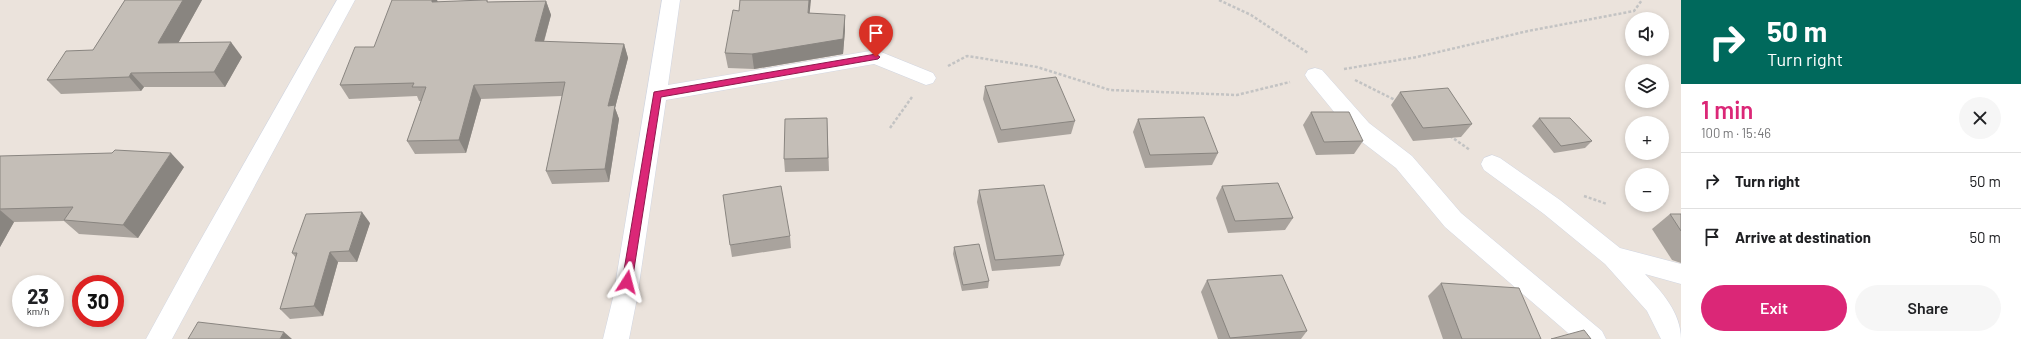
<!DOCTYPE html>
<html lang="en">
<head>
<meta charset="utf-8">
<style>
	body { margin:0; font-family:Barlow,sans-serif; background:#f6f6f6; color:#202124; height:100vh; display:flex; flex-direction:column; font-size:15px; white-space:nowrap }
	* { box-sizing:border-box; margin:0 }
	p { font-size:13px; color:#757577 }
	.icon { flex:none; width:22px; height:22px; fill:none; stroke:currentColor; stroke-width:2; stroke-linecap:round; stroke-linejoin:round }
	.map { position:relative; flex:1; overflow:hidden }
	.side { display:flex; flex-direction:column; background:#fff; width:340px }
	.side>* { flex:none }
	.hud { background:#00695c; color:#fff; overflow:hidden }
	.buttons { position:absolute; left:1625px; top:12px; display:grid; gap:8px }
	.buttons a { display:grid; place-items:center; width:44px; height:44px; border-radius:50%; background:#fff; box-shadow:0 2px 6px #0003; font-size:20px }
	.speed { position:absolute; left:12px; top:275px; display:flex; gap:8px; font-size:20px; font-weight:700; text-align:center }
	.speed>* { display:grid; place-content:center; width:52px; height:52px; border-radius:50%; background:#fff; box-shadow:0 2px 6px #0003; line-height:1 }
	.speed small { font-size:10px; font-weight:400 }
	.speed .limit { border:6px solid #d22; background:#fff; color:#111 }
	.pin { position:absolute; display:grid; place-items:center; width:34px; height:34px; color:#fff; margin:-41px -17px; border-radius:50% 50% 50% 0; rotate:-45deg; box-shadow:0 0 4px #0007 }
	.pin .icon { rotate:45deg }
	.me { position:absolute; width:44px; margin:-22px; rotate:9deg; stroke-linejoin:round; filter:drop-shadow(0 0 3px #0008) }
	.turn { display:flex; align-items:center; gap:14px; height:84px; padding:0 20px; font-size:18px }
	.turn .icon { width:52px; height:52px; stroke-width:2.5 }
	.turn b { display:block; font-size:28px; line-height:34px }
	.round { display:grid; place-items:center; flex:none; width:42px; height:42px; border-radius:21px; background:#f6f6f6 }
	.summary { display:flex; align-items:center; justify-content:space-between; height:68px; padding:0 20px }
	h1 { font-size:24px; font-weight:600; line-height:30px; color:#db2777 }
	.action { display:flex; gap:8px; margin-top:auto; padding:8px 20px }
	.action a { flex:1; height:46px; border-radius:24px; background:#db2777; color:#fff; font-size:16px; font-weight:600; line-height:46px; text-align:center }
	.action a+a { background:#f6f6f6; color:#202124 }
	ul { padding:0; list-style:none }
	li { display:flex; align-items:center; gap:12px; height:56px; padding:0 20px; border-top:1px solid #e0e0e0 }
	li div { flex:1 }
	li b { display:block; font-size:15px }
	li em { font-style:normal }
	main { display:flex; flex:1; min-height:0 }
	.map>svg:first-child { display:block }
</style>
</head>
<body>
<main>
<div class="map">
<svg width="1681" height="339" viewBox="0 0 1681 339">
	<rect width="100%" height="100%" fill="#ebe3dc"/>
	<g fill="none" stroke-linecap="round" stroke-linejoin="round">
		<defs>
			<g id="street">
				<path d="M337 0H355L172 339H146L192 255Z"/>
				<path d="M662 0H680L668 85 876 50 933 73 936 78 933 83 926 85 874 64 666 100 637 298 629 339H603L613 298Z"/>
				<path d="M1315 68 1322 70 1369 123 1412 156 1461 213 1602 331 1606 339H1575L1445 227 1396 168 1353 135 1308 80 1305 75 1308 70Z"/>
				<path d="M1492 155 1500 158 1560 200 1620 248 1681 264V284L1645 274C1662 292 1681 313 1681 339H1661L1647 311 1605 264 1544 214 1484 170 1481 164 1484 158Z"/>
			</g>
		</defs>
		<use href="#street" stroke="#d1d6e2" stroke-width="1"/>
		<g stroke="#c3c3c3" stroke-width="2.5" stroke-dasharray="3 2" stroke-linecap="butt">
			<path d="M1219 0 1251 15 1308 53"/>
			<path d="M948 66 967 56 1037 67 1110 90 1237 95 1290 82"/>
			<path d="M1344 69 1417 57 1528 31 1634 11 1642 0"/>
			<path d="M1355 80 1397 101"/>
			<path d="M890 128 912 97"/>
			<path d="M1450 136 1470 150"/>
			<path d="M1584 196 1607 204"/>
		</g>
		<use href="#street" fill="#fff" fill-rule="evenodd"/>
	</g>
	<g fill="#a9a39d">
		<path d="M125 0H202L178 43 242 57 225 87H144L141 91 61 94 47 80 93 50Z"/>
		<path d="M487 0 488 2 546 1 551 15 544 42 624 44 628 58 615 108 619 119 609 182 552 184 546 171 562 96 481 99 466 153 415 154 407 141 421 101H419L417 96 349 99 340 85 374 47 438 2Z"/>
		<path d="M810 13 845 30 843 54 754 69 728 68 725 53Z"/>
		<path d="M985 86 1075 121 1071 134 998 143 983 99Z"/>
		<path d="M1400 92 1472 124 1461 137 1413 141 1391 105Z"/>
		<path d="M1311 112 1363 141 1354 154 1316 155 1303 125Z"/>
		<path d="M827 118 829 171 785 172 784 159Z"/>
		<path d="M1539 118 1592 141 1585 148 1554 153 1532 126Z"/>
		<path d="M1138 119 1218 153 1212 165 1145 168 1133 132Z"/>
		<path d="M0 156 184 167 138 238 79 234 64 221 14 222 0 247Z"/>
		<path d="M1222 186 1293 218 1285 230 1228 233 1216 198Z"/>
		<path d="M979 190 1064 255 1060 266 992 271 977 202Z"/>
		<path d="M1670 214H1681V263L1672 260 1652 229Z"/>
		<path d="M370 223 357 262H338L323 316 290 319 280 309 296 258 292 253Z"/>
		<path d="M790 236 791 248 732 257 730 245Z"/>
		<path d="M954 247 989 281 988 288 962 291 953 254Z"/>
		<path d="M1207 280 1307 331 1301 339H1218L1201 292Z"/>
		<path d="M1441 283 1541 339H1443L1428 296Z"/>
	</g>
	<g fill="#898580">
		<path d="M183 0H202L170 58 158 43Z"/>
		<path d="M432 0H437L441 8 432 2Z"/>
		<path d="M809 0H811L808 29V13Z"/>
		<path d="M546 1 551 15 540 55 535 41Z"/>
		<path d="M845 15V30L843 54 754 69 752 54Z"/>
		<path d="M231 42 242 57 225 87 214 72Z"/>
		<path d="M624 44 628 58 615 108 619 119 609 182 605 169 608 106Z"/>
		<path d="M131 73 144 87 141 91 129 77Z"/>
		<path d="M474 85 481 99 466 153 459 140Z"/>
		<path d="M171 153 184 167 138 238 123 225Z"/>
		<path d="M0 210 14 222 0 247Z"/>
		<path d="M362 212 370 223 357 262 349 251Z"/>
		<path d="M330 252 338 262 323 316 314 306Z"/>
		<path d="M284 332 292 339H280Z"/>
	</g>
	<g fill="#c4beb7" stroke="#898580">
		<path d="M125 0H183L158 43 231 42 214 72 131 73 129 77 47 80 66 51 93 50Z"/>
		<path d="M392 0H432V2L483 0H487V2L546 1 535 41 624 44 608 106 615 105 605 169 546 171 565 82 474 85 459 140 407 141 426 87H412L414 83 340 85 355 47H374Z"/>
		<path d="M740 0H809L808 13 845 15 843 39 752 54 725 53 733 10 739 11Z"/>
		<path d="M1056 77 1075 121 1001 130 985 86Z"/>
		<path d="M1448 88 1472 124 1423 128 1400 92Z"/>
		<path d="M1311 112H1349L1363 141 1324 142Z"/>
		<path d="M1204 117 1218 153 1150 155 1138 119Z"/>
		<path d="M827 118 828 158 784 159 785 119Z"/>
		<path d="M1539 118H1570L1592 141 1561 146Z"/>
		<path d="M115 150 171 153 123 225 64 220 73 207 0 209V156L112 153Z"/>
		<path d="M1278 183 1293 218 1235 221 1222 186Z"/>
		<path d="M1044 185 1064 255 995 260 979 190Z"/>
		<path d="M781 186 790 236 730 245 723 195Z"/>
		<path d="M362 212 349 251 330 252 314 306 280 309 297 253H292L306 214Z"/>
		<path d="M1670 214H1681V231Z"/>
		<path d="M979 244 989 281 963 285 954 247Z"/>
		<path d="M1282 275 1307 331 1230 338 1207 280Z"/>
		<path d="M1441 283 1519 288 1541 339H1462Z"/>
		<path d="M198 322 284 332 280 339H188Z"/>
		<path d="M1584 330 1591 339H1551Z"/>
	</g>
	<path fill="#db2777" stroke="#8e194d" d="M876 54 880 57 878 59 661 97 632 282 627 287 624 285 622 282 654 92Z"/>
</svg>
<div class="buttons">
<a><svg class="icon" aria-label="sound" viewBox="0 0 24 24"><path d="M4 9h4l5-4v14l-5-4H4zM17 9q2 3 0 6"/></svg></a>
<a><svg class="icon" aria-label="layers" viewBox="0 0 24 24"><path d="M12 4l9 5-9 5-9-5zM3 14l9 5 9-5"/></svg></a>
<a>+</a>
<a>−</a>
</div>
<div class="speed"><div>23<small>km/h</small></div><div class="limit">30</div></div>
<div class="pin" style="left:876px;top:57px;background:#d93025"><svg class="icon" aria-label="arrive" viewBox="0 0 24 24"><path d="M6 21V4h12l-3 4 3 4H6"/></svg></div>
<svg class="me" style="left:627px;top:282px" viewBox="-20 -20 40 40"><path d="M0-17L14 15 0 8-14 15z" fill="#db2777" stroke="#fff" stroke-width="4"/></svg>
</div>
<section class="side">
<div class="hud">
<div class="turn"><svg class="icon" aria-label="right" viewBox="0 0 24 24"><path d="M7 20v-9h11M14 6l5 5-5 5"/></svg><div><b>50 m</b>Turn right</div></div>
</div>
<div class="summary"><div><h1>1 min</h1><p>100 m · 15:46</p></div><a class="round"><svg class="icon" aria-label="close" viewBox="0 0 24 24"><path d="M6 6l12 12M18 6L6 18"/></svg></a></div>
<ul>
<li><svg class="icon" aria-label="right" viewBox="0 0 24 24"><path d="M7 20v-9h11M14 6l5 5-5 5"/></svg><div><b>Turn right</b></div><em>50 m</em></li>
<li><svg class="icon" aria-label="arrive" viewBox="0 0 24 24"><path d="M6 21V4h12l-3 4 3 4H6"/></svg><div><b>Arrive at destination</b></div><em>50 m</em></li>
</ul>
<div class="action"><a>Exit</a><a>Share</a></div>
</section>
</main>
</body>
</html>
